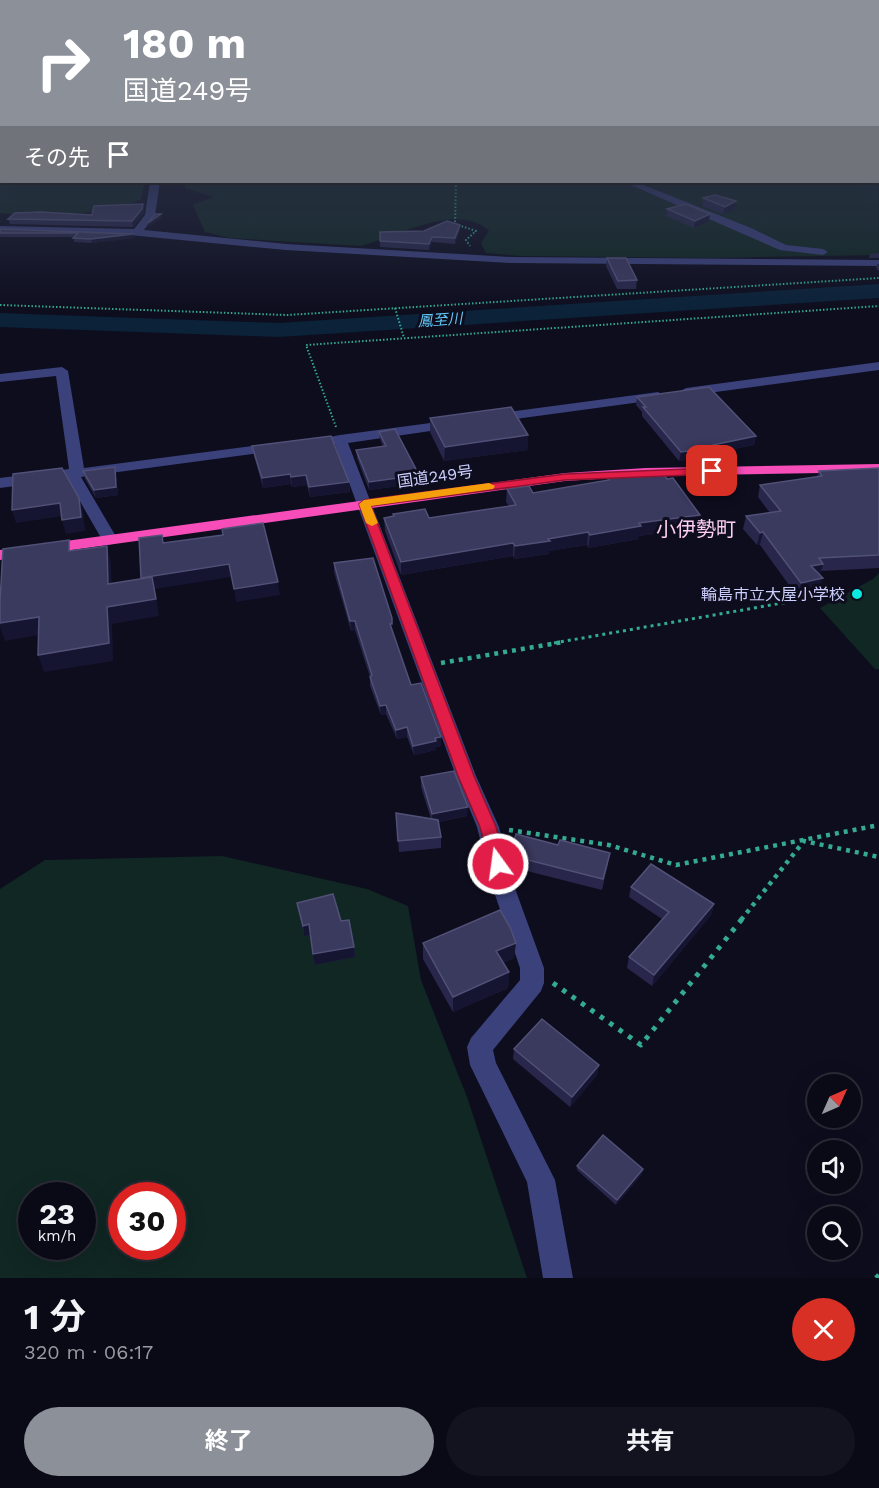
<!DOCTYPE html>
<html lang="ja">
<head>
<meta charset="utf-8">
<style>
	body { margin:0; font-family:"Work Sans","Noto Sans JP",sans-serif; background:#13131f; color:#f1f3f6; height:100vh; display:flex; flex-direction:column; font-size:22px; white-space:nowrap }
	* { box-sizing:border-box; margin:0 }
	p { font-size:20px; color:#999aa1 }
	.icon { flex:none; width:33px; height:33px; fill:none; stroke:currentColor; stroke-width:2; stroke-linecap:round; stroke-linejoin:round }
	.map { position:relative; height:1278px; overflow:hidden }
	.sheet { display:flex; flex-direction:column; background:#0a0a16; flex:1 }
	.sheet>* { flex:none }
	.hud { position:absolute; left:0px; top:0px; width:879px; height:183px; box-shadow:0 6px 24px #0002,0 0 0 2px #2a2b35; background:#8c9099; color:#fff; overflow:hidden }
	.needle { width:39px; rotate:45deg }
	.buttons { position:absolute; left:807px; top:1074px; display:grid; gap:12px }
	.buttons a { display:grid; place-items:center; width:54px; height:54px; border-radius:50%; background:#0a0a16; box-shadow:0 6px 24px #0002,0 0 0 2px #2a2b35; font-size:30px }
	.speed { position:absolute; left:18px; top:1182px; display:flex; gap:12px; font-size:30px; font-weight:700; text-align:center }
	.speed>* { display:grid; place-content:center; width:78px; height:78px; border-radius:50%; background:#0a0a16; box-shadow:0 6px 24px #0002,0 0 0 2px #2a2b35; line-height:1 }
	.speed small { font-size:15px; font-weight:400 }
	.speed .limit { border:9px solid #d22; background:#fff; color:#111 }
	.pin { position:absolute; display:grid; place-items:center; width:51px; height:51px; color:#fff; margin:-26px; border-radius:12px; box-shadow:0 3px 9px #0006 }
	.me { position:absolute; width:66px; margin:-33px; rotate:346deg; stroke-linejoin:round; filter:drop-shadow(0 0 4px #0008) }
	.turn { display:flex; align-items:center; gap:21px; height:126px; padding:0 24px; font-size:27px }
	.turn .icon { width:78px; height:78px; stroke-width:2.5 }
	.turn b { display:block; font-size:42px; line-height:51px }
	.then { display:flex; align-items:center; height:57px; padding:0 24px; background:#0003; gap:12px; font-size:22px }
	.round { display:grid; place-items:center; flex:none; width:63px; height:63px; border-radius:32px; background:#13131f }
	.summary { display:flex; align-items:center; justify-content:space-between; height:102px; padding:0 24px }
	h1 { font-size:36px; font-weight:700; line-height:45px }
	.button { display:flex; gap:12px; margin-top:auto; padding:12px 24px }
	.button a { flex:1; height:69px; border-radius:36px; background:#8c9099; color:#fff; font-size:24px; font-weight:700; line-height:69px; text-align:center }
	.button a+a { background:#13131f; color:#f1f3f6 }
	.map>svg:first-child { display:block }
</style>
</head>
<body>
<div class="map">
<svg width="879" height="1278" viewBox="0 0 879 1278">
	<rect width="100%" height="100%" fill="#0d0d1e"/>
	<g fill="#102723" fill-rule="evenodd">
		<path d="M0 134 2 182H145L141 199C107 216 38 217 0 213Z"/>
		<path d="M878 134 879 255 709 258 521 256 486 253 481 243 489 231C459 201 395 237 361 246L230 238 205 232 193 205 214 197 185 188V182H878Z"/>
		<path d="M879 573V669H875L820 608 873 579Z"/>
		<path d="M222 856 367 889 408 906 421 980 467 1097 527 1278H0V889L45 860ZM32 1196H82V1246H32ZM122 1196H172V1246H122Z"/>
	</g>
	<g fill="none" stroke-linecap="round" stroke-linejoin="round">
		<path fill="#0b2239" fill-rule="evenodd" d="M879 284V298L279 337 0 327V313L279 323Z"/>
		<g stroke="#33aa91" stroke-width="2" stroke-dasharray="1.5 2" stroke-linecap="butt">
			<path d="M456 182 455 224 476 231 466 240 470 246"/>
			<path d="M0 305 287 315 879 278"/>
			<path d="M395 308 404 338"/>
			<path d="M336 427 306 345 879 306"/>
		</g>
		<path stroke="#33aa91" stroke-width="3" stroke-dasharray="3 4" stroke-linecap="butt" d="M554 643 794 601"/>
		<g stroke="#33aa91" stroke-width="4.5" stroke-dasharray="4 5" stroke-linecap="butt">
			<path d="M441 663 563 642"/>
			<path d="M509 830 609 845 676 865 879 825"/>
			<path d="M741 920 804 841 879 857"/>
		</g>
		<g stroke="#33aa91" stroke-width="5" stroke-dasharray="4.5 7" stroke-linecap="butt">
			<path d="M553 983 641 1045 742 919"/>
			<path d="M876 1278 879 1275"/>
		</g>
		<g fill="#3a417b" fill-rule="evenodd">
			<path d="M150 182H160L155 215 144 230 286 244 512 257 879 260V266L512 263 286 250 119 234 0 232V226L134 229 145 215Z"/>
			<path d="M624 182H636L751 228 786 245 823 249 828 252 823 255 780 250Z"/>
			<path d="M879 362V370L686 396 679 392 686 388Z"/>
			<path d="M62 367 68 371 84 468 275 443 282 447 275 451 81 477 118 540 110 545 104 543 67 479 0 488V478L69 469 56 376 0 382V374Z"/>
			<path d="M658 392 665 396 663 399 493 422 486 418 493 414Z"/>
			<path d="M453 420 458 421 460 424 458 427 348 443 476 776 499 827 513 883 544 968V983L541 991 493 1050 496 1063 555 1180 573 1278H543L527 1182 470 1065 467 1047 471 1038 520 980V968L491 883 477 827 456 776 335 444H324L322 441 324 438 340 435Z"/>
		</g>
		<path fill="#f74db8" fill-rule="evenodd" d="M879 464V472L646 476 565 481 0 560V550L565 473 646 468Z"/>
	</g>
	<g fill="#28274b">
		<path d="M703 198 735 209 723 214 702 206Z"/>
		<path d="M143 204 144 209 143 214 133 227 10 224 8 219 92 215Z"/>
		<path d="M667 209 709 221 694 228 666 216Z"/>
		<path d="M460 225V230L455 244 432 242 429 250 380 247V232L424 231Z"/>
		<path d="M0 229 133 234 134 238 92 243 74 242V237H0Z"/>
		<path d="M879 253V258H869L870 254Z"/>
		<path d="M607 258 637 280 636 289H617L606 266Z"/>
		<path d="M877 264H879V271L876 268Z"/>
		<path d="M637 397 756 436 754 445 714 453V455L679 461 642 416V412L636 405Z"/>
		<path d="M430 418 528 435V450L444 461 430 432Z"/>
		<path d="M379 432 418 480 413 481V484L369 490 357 458 356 450 383 447 380 439Z"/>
		<path d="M252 446 349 482 350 492 310 497 307 485 292 487 291 484 263 488 254 456Z"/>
		<path d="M115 467 116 475 118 495 96 498 85 479 83 471Z"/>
		<path d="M879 468V568L821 571 820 575 819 590 797 596 760 545H757L743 529 746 516 770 513 758 497 760 485 817 477 819 471Z"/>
		<path d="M653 474 667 479 700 515 698 528 639 536V539L588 548 587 545 549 551V554L514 559 513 556 401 575 385 531 384 518 393 516V514L429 518 509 506 506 502 507 489 533 493 607 480 608 475Z"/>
		<path d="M334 563 392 632 411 685 441 746 436 747V750L414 755 407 737 397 739 386 714 381 715 370 686V677L355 630 351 631 334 572Z"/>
		<path d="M421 777 467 816 439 822 441 837V848L399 852 396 813 431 819 421 787Z"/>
		<path d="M511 851 608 864 602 890 511 867 510 862Z"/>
		<path d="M631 887 714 904 711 915 652 986 627 968 629 957 662 919 629 897Z"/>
		<path d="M297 903 341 921 354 947 355 957 315 965 310 935 304 936Z"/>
		<path d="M423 943 514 958 503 963 509 972 508 988 453 1012 423 959Z"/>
		<path d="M514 1049 599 1065 597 1075 570 1107 513 1059Z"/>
		<path d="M577 1166 643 1169 642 1174 616 1205 577 1170Z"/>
	</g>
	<g fill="#161531">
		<path d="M736 201 735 209 723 214 725 207Z"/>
		<path d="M143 204 144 209 143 214 133 227 132 221Z"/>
		<path d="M161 214 162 218 149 227 148 223Z"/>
		<path d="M710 214 709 221 694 228 695 221Z"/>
		<path d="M460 225V230L455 244V238Z"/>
		<path d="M133 234 134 238 92 243 91 239Z"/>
		<path d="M432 237V242L429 250V244Z"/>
		<path d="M528 435V450L444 461 445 447Z"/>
		<path d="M756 436 754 445 714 453V455L679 461 681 452Z"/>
		<path d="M115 467 116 475 118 495 96 498 94 490Z"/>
		<path d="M418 473V480L413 481V484L369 490V482Z"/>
		<path d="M290 474 291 484 263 488 262 478Z"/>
		<path d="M306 475 307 485 292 487 291 477Z"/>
		<path d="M349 482 350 492 310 497 309 487Z"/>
		<path d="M79 498 83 511 85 531 66 534 62 520Z"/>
		<path d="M60 503 64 516 16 523 12 510Z"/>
		<path d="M700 515 698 528 639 536V539L588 548 590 535 639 523Z"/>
		<path d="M588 532 587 545 549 551V554L514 559 515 546 548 539Z"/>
		<path d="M763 532 760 545H757L760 533Z"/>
		<path d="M513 543V556L401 575V562Z"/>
		<path d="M107 546 111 563 112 601 108 584Z"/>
		<path d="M229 564 231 577 155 589 159 616 112 624 113 661 44 672 38 655 107 607 144 591 141 578Z"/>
		<path d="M823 564 820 576 811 566Z"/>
		<path d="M823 578 819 590 797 596 801 583Z"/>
		<path d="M278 582 280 595 236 602 234 589Z"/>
		<path d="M39 617 45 634 5 641 0 627V623Z"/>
		<path d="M350 621H355V630L351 631Z"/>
		<path d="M386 705V714L381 715 380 706Z"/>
		<path d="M407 727V737L397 739 396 730Z"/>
		<path d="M441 737V746L436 747V750L414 755 413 746Z"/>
		<path d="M468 807 467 816 432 823V814Z"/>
		<path d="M714 904 711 915 652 986 654 975Z"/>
		<path d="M309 924 310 935 304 936 303 926Z"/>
		<path d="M516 943 514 958 495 967 496 951Z"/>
		<path d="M354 947 355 957 315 965 313 954Z"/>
		<path d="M509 972 508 988 453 1012V997Z"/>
		<path d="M599 1065 597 1075 570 1107 572 1097Z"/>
		<path d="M643 1169 642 1174 616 1205 617 1200Z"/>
	</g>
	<g fill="#3a395e" stroke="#515077" stroke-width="1.5">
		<path d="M715 195 736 201 725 207 703 198Z"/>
		<path d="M143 204 142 209 132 221 8 219 15 213 40 212 92 215 94 206Z"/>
		<path d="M686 204 710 214 695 221 667 209Z"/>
		<path d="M155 214H161L148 223Z"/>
		<path d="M447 221 460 225 455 238 432 237 429 244 380 241V232L424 231Z"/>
		<path d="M0 229 133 234 91 239 73 238 78 233H0Z"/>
		<path d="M607 258H626L637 280 618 281Z"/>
		<path d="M709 387 756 436 713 445 715 447 681 452 643 407H646L637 397Z"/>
		<path d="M511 407 528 435 445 447 430 418Z"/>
		<path d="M395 429 418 473 412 474 413 476 369 482 356 450 386 446 379 432Z"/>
		<path d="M331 436 349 482 309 487 306 475 291 477 290 474 262 478 252 446Z"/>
		<path d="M115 467 116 487 94 490 83 471Z"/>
		<path d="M62 468 79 498 81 517 62 520 60 503 12 510 13 474Z"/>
		<path d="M879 468V555L819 558 823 564 811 566 823 578 801 583 763 532 760 533 746 516 781 511 760 485 822 476 819 471Z"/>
		<path d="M650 471 653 474 663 473 667 479 673 478 700 515 639 523 641 526 590 535 588 532 548 539 550 541 515 546 513 543 401 562 384 518 394 516 393 514 425 509 429 518 516 505 507 489 529 486 533 493 609 480 608 475Z"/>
		<path d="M263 523 278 582 234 589 229 564 141 578 139 538 162 535 163 543 223 535 222 529Z"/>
		<path d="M69 540V551L107 546 108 584 152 577 156 599 107 607 109 643 38 655 39 617 0 623V602L3 549Z"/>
		<path d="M373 558 392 618V624H390L411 685 421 683 441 737 435 738 436 741 413 746 407 727 396 730 386 705 380 706 370 677 372 675 355 621H350L334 563Z"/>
		<path d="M454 771 468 807 432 814 421 777Z"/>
		<path d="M396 813 438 820 441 837 398 841Z"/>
		<path d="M516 834 558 845 560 840 610 853 603 879 512 856 511 851Z"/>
		<path d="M651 864 714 904 654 975 629 957 669 912 631 887Z"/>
		<path d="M333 894 341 921 349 920 354 947 313 954 309 924 303 926 297 903Z"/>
		<path d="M500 910 510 927 516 943 496 951 509 972 453 997 423 943Z"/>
		<path d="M542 1019 599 1065 572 1097 514 1049Z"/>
		<path d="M603 1135 643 1169 617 1200 577 1166Z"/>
	</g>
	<linearGradient id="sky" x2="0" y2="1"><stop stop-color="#070710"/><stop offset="0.43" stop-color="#2f354c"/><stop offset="1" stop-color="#2f354c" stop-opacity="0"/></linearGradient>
	<rect width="879" height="313" fill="url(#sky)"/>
	<path fill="#e11d48" stroke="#92132f" stroke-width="1.5" d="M712 468 716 469V474L565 480 371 506 474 776 496 827 506 864 504 869 498 871 492 869 480 827 458 776 359 504 364 500 565 474Z"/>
	<path fill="#f59e0b" d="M489 483 495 486 493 489 371 506 378 523 372 526 366 523 359 504 364 500Z"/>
	<circle fill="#0beade" stroke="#0d0d1e" stroke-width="2" cx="857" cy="594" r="6"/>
	<g text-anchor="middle" stroke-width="6" stroke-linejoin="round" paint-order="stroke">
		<g font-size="15" font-style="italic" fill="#5fc8f8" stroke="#0d0d1e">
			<text transform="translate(440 320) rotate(-4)" y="5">鳳至川</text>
		</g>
		<g font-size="16" fill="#cccefd" stroke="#0d0d1e">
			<text transform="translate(435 476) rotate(-8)" y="6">国道249号</text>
		</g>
		<g font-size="16" fill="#cccefd" stroke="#0d0d1e" text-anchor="end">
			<text x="845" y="600">輪島市立大屋小学校</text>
		</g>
		<g font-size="20" fill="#fdcef3" stroke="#0d0d1e">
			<text x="696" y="536">小伊勢町</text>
		</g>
	</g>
</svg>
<div class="buttons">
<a><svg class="needle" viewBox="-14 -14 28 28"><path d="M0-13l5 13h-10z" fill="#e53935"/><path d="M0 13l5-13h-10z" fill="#999aa1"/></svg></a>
<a><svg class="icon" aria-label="sound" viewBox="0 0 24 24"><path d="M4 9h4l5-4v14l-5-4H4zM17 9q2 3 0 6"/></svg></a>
<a><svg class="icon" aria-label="search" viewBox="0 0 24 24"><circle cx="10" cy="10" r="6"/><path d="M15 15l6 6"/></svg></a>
</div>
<div class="speed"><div>23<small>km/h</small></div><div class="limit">30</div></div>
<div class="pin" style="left:712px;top:471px;background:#d93025"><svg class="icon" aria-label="arrive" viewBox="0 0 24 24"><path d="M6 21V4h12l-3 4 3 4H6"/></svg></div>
<svg class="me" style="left:498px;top:864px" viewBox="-20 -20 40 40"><circle r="17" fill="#e11d48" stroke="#fff" stroke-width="3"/><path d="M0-11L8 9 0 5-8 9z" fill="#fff"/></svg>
<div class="hud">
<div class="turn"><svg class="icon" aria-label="right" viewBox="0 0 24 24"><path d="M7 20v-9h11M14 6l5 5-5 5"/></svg><div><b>180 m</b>国道249号</div></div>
<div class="then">その先<svg class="icon" aria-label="arrive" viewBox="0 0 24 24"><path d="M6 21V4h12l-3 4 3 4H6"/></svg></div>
</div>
</div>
<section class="sheet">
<div class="summary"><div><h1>1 分</h1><p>320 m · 06:17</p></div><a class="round" style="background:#d93025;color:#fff"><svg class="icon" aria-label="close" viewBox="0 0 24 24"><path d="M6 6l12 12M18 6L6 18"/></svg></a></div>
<div class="button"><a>終了</a><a>共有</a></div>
</section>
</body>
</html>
